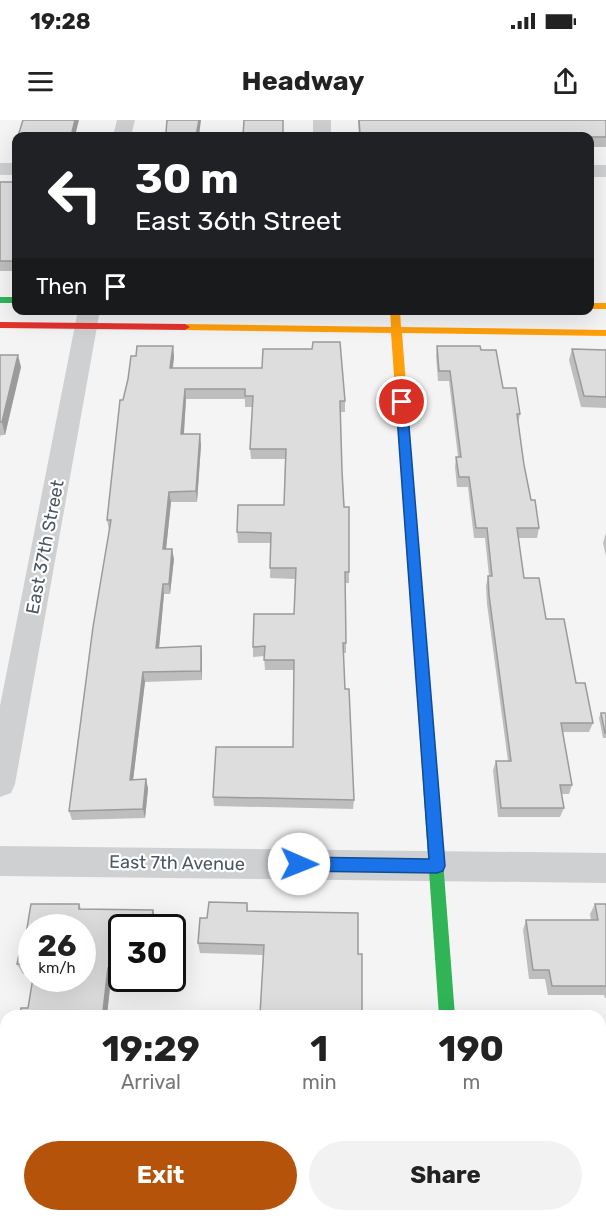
<!DOCTYPE html>
<html lang="en">
<head>
<meta charset="utf-8">
<style>
	body { margin:0; font-family:Rubik,sans-serif; background:#f2f2f2; color:#222; height:100vh; display:flex; flex-direction:column; font-size:22px; white-space:nowrap }
	* { box-sizing:border-box; margin:0 }
	p { font-size:20px; color:#767676 }
	.icon { flex:none; width:33px; height:33px; fill:none; stroke:currentColor; stroke-width:2; stroke-linecap:round; stroke-linejoin:round }
	.map { position:relative; flex:1; overflow:hidden }
	.drawer { position:absolute; left:0px; top:890px; width:606px; height:212px; display:flex; flex-direction:column; background:#fff; border-radius:18px 18px 0 0; box-shadow:0 6px 24px #0002 }
	.drawer>* { flex:none }
	.hud { position:absolute; left:12px; top:12px; width:582px; height:183px; border-radius:12px; box-shadow:0 6px 24px #0002; background:#202124; color:#fff; overflow:hidden }
	.speed { position:absolute; left:18px; top:794px; display:flex; gap:12px; font-size:30px; font-weight:700; text-align:center }
	.speed>* { display:grid; place-content:center; width:78px; height:78px; border-radius:50%; background:#fff; box-shadow:0 6px 24px #0002; line-height:1 }
	.speed small { font-size:15px; font-weight:400 }
	.speed .limit { border:3px solid #111; border-radius:9px; background:#fff; color:#111 }
	.pin { position:absolute; display:grid; place-items:center; width:51px; height:51px; color:#fff; margin:-26px; border:3px solid #fff; border-radius:50%; box-shadow:0 2px 6px #0007 }
	.me { position:absolute; width:66px; margin:-33px; rotate:91deg; stroke-linejoin:round; filter:drop-shadow(0 0 4px #0008) }
	.turn { display:flex; align-items:center; gap:21px; height:126px; padding:0 24px; font-size:27px }
	.turn .icon { width:78px; height:78px; stroke-width:2.5 }
	.turn b { display:block; font-size:42px; line-height:51px }
	.then { display:flex; align-items:center; height:57px; padding:0 24px; background:#0003; gap:12px; font-size:22px }
	.eta { display:flex; justify-content:space-evenly; align-items:center; height:102px; text-align:center }
	.eta b { font-size:36px; font-weight:700; line-height:42px }
	.button { display:flex; gap:12px; margin-top:auto; padding:12px 24px }
	.button a { flex:1; height:69px; border-radius:36px; background:#b45309; color:#fff; font-size:24px; font-weight:700; line-height:69px; text-align:center }
	.button a+a { background:#f2f2f2; color:#222 }
	.status { display:flex; justify-content:space-between; align-items:center; height:42px; padding:0 30px; background:#fff; direction:ltr }
	.status svg { height:16px; fill:currentColor }
	header { display:flex; justify-content:space-between; align-items:center; height:78px; padding:0 24px; background:#fff; font-size:27px; font-weight:700 }
	.map>svg:first-child { display:block }
</style>
</head>
<body>
<div class="status"><b>19:28</b><svg viewBox="0 0 49 12"><path d="M0 12V9h3v3zM5 12V6h3v6zM10 12V3h3v9zM15 12V0h3v12zM26 1h20v11H26zM47 4h2v5h-2z"/></svg></div>
<header><svg class="icon" aria-label="menu" viewBox="0 0 24 24"><path d="M4 6h16M4 12h16M4 18h16"/></svg>Headway<svg class="icon" aria-label="share" viewBox="0 0 24 24"><path d="M12 15V3M7 8l5-5 5 5M5 13v7h14v-7"/></svg></header>
<div class="map">
<svg width="606" height="1100" viewBox="0 0 606 1100">
	<rect width="100%" height="100%" fill="#f4f4f4"/>
	<g fill="none" stroke-linecap="round" stroke-linejoin="round">
		<g fill="#ced0d2" fill-rule="evenodd">
			<path d="M117 0H135L131 16H113Z"/>
			<rect x="313" y="0" width="18" height="16"/>
			<rect x="0" y="43" width="16" height="12"/>
			<rect x="590" y="45" width="16" height="12"/>
			<path d="M78 190H100L15 664 11 673 0 677V586Z"/>
			<path d="M0 726 606 733V763L0 756Z"/>
			<path d="M442 1095H480L481 1100H441Z"/>
		</g>
		<g fill="#30b455" fill-rule="evenodd">
			<rect x="0" y="177" width="16" height="6"/>
			<path d="M430 657 435 659 437 663 455 896H439L423 663 425 659Z"/>
		</g>
		<g fill="#ff9f0a" fill-rule="evenodd">
			<rect x="590" y="183" width="16" height="6"/>
			<path d="M390 190H400L401 207 606 210V216L402 213 437 663 435 667 430 669 425 667 423 663 391 213 185 210 180 207 185 204 391 207Z"/>
		</g>
		<path fill="#e5322d" fill-rule="evenodd" d="M0 202 185 204 190 207 185 210 0 208Z"/>
	</g>
	<g fill="#bebebf">
		<path d="M358 0H606V27H590V16H359Z"/>
		<rect x="0" y="62" width="16" height="89"/>
		<path d="M173 226 174 237 173 248 345 281V292H340L342 351 349 452V463H345L346 523V533H343L345 569 354 680 353 689 214 686 213 677 293 627 294 550H265L264 536 253 537V527L294 494 295 459 270 458 271 423H238L237 412 284 385 285 339H251L250 329 253 287H245V279H186L184 314 201 325 197 382H171L166 429 174 439 170 474H164L159 528 201 526 202 536V560L145 562 133 660 146 659 148 669 145 698 72 700 69 691 109 410 107 400 123 280 136 236Z"/>
		<path d="M437 226 481 230 503 268 520 294 518 304 524 345 531 380 539 408 537 418H518L524 458 546 499 576 563 593 603 589 612H563L572 665 569 674H561L564 688 560 697H498L493 650 496 641H508L487 484 486 466 488 456H489L485 418H474L468 367H457L455 347 456 337H458L449 261H438L436 236Z"/>
		<path d="M572 229 606 230V288L581 287 569 240Z"/>
		<path d="M0 235 21 247 5 315H1L0 317Z"/>
		<path d="M606 413V436L603 423Z"/>
		<path d="M601 593H606V618H603L599 598Z"/>
		<path d="M247 783 248 791 358 793 260 894 263 835 200 833 198 823 207 798Z"/>
		<path d="M31 784H79L81 789 153 790 156 801 155 807H122V858H149H111L107 892 123 894V896H20L21 888H28L33 858H82V807H32V854H23L17 844 22 820H25Z"/>
		<path d="M595 784H606V878H605L604 875H548L545 859H529L523 810 526 800H591L590 794Z"/>
		<path d="M182 843 180 863H155L154 859Z"/>
		<rect x="600" y="918" width="6" height="41"/>
		<path d="M559 1095H600L606 1100H560Z"/>
	</g>
	<g fill="#9b9b9b">
		<path d="M75 0H79L75 16H71Z"/>
		<path d="M199 0H201L199 16H196Z"/>
		<path d="M173 226 174 237 171 259 170 248Z"/>
		<path d="M18 235 21 247 5 315 2 302Z"/>
		<path d="M185 269 186 279 183 325 181 314Z"/>
		<path d="M200 314 201 325 197 382 196 371Z"/>
		<path d="M169 372 171 382 165 439 163 429Z"/>
		<path d="M172 429 174 439 170 474 169 464Z"/>
		<path d="M163 464 164 474 158 538 156 528Z"/>
		<path d="M201 526 202 536V560L201 551Z"/>
		<path d="M143 552 145 562 132 669 130 660Z"/>
		<path d="M146 659 148 669 145 698 143 689Z"/>
		<path d="M153 790 156 801 155 807H151Z"/>
		<path d="M181 839 182 843 180 863V859Z"/>
		<path d="M108 848 111 858 107 896 103 891Z"/>
		<path d="M146 1095H150L149 1100H146Z"/>
	</g>
	<g fill="#ddddde" stroke="#9b9b9b" stroke-width="1.5">
		<path d="M23 0H75L71 16H18Z"/>
		<path d="M167 0H199L196 16H162V13H166Z"/>
		<path d="M244 0H283V16H243Z"/>
		<path d="M359 0H606V17L405 16 404 14H360Z"/>
		<rect x="0" y="62" width="16" height="79"/>
		<path d="M313 222H340L345 281H340L342 351 344 387H349V452H345L346 523H343L345 569H349L354 680 213 677 216 627H293L294 540H264L265 526 253 527 254 494H294L296 448H270L271 413 237 412 238 385H284L286 329H250L253 276H245V269H185L181 314H200L196 371 169 372 163 429H172L169 464H163L156 528 201 526V551L143 552 130 660 146 659 143 689 69 691 93 507 111 400H107L120 280H123L128 259 131 236H136L137 226H173L170 248H262L263 229H312Z"/>
		<path d="M437 226H480L481 230H496L503 268H516L520 294H517L524 345 531 380H535L539 408H517L524 458H539L546 499H564L576 563H585L593 603H561L572 665H560L564 688H501L496 641H511L489 475 488 456H492L487 408H476L469 357H459L456 337H461L450 251H439Z"/>
		<path d="M572 229 606 230V277L584 276Z"/>
		<path d="M0 235H18L2 302H0Z"/>
		<path d="M601 593H606V613H605Z"/>
		<path d="M209 782 247 783V791L358 793V834H362V896H240V894H260L264 825 198 823 200 798H207Z"/>
		<path d="M31 784H79V789L153 790 151 807H122V848H108L103 891 123 894V896H20L21 888H28L33 858H82V807H32V844H17L22 820H25Z"/>
		<path d="M595 784H606V866H552L549 850H533L526 800H598Z"/>
		<path d="M172 839H181L180 859H154L155 858H172Z"/>
		<rect x="600" y="918" width="6" height="35"/>
		<path d="M6 998V1015H3Z"/>
		<path d="M600 1051H606V1100H566V1095H600Z"/>
		<path d="M0 1084H6V1095H146V1100H0Z"/>
		<rect x="299" y="1095" width="72" height="5"/>
	</g>
	<path fill="#1a73e8" stroke="#114b97" stroke-width="1.5" d="M402 278 407 282 445 746 443 751 437 753 299 751 294 749 292 744 294 739 299 737 429 739 396 282Z"/>
	<g text-anchor="middle" stroke-width="4.5" stroke-linejoin="round" paint-order="stroke">
		<g font-size="18" fill="#4a5661" stroke="#fff">
			<text transform="translate(45 427) rotate(-79)" y="6">East 37th Street</text>
			<text transform="translate(177 743) rotate(1)" y="6">East 7th Avenue</text>
		</g>
	</g>
</svg>
<div class="speed"><div>26<small>km/h</small></div><div class="limit">30</div></div>
<div class="pin" style="left:402px;top:282px;background:#d93025"><svg class="icon" aria-label="arrive" viewBox="0 0 24 24"><path d="M6 21V4h12l-3 4 3 4H6"/></svg></div>
<svg class="me" style="left:299px;top:744px" viewBox="-20 -20 40 40"><circle r="19" fill="#fff"/><path d="M0-13L10 11 0 6-10 11z" fill="#1a73e8"/></svg>
<div class="hud">
<div class="turn"><svg class="icon" aria-label="left" viewBox="0 0 24 24"><path d="M17 20v-9H6M10 6l-5 5 5 5"/></svg><div><b>30 m</b>East 36th Street</div></div>
<div class="then">Then<svg class="icon" aria-label="arrive" viewBox="0 0 24 24"><path d="M6 21V4h12l-3 4 3 4H6"/></svg></div>
</div>
<section class="drawer">
<div class="eta">
<div><b>19:29</b><p>Arrival</p></div>
<div><b>1</b><p>min</p></div>
<div><b>190</b><p>m</p></div>
</div>
<div class="button"><a>Exit</a><a>Share</a></div>
</section>
</div>
</body>
</html>
